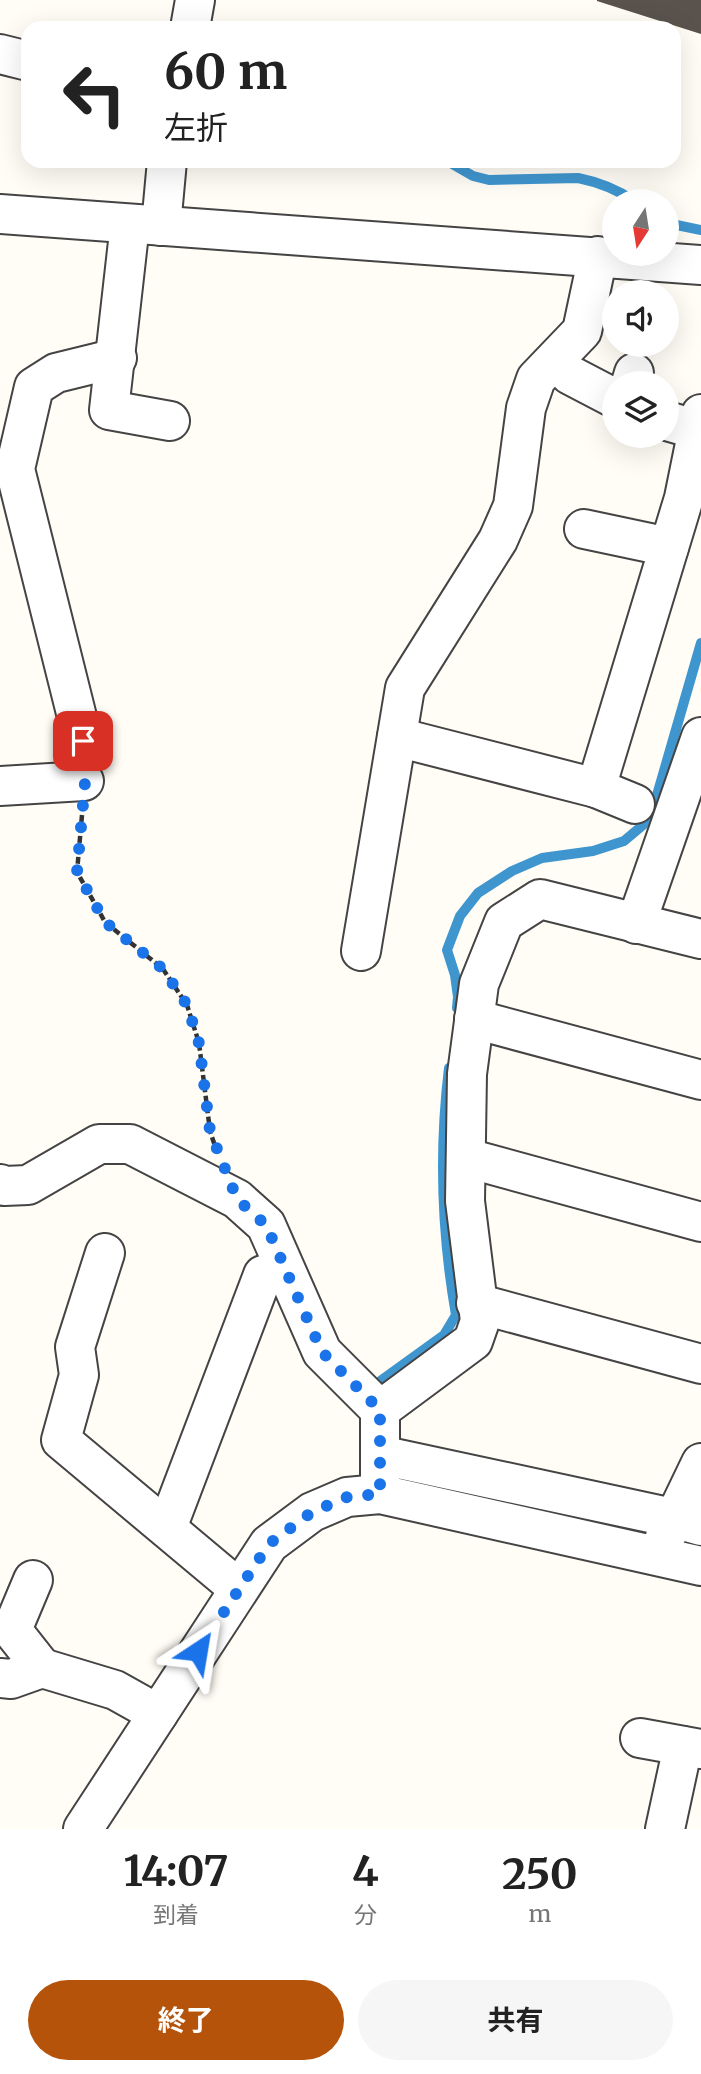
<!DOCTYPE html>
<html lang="ja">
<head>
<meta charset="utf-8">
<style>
	body { margin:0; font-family:Merriweather,"Noto Sans JP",serif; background:#f6f6f6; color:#222; height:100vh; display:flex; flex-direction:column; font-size:26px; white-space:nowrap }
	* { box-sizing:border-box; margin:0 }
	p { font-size:23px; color:#767676 }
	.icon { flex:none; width:38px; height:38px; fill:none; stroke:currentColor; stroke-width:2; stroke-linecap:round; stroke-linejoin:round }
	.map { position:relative; height:1829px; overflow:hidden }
	.sheet { display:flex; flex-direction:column; background:#fff; flex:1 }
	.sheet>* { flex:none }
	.hud { position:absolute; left:21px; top:21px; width:660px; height:147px; border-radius:21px; box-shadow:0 7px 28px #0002; background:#fff; color:#222; overflow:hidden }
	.needle { width:46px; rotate:192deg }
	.fabs { position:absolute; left:602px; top:189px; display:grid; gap:14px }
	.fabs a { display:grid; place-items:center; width:77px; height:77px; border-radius:50%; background:#fff; box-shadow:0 7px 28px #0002; font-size:35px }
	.pin { position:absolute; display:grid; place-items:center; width:60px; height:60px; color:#fff; margin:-30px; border-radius:14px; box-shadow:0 4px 10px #0006 }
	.me { position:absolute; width:77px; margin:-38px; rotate:33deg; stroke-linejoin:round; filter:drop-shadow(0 0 5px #0008) }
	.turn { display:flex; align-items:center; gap:24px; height:147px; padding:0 28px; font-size:32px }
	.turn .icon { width:91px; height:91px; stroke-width:2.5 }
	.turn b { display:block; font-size:49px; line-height:60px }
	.eta { display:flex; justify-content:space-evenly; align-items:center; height:119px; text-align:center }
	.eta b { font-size:42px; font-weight:700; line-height:49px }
	.action { display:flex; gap:14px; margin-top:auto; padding:14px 28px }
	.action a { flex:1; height:80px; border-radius:42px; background:#b45309; color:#fff; font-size:28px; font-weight:700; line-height:80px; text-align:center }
	.action a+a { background:#f6f6f6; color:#222 }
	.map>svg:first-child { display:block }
</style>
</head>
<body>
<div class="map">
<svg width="701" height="1829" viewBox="0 0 701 1829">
	<rect width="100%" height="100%" fill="#fffdf5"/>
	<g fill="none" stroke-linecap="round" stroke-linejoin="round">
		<g stroke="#3f96cf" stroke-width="10">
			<path d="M447 161 473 176 489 180 578 178C598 182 618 190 634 201"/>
			<path d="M667 223 701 230"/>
			<path d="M457 1008 458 997 455 975 447 950 460 916 478 893 512 871 542 858 593 851 624 841 643 825 655 802 701 643"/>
			<path d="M372 1387 444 1335 456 1315C442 1235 439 1150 449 1068"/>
		</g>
	</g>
	<path fill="#5a524d" d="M701 0V34L597 1V0Z"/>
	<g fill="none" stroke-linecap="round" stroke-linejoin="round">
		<defs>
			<g id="minor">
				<path d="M190 28 195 0"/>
				<path d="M0 54 28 61"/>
				<path d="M0 214 701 265"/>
				<path d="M130 224 109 410 170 421"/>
				<path d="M161 226 167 161"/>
				<path d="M570 375 614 398"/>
				<path d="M631 383 634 373"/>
				<path d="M667 421 698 430"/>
				<path d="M584 529 669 547"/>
				<path d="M397 737 596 788 635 804"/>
				<path d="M83 741 15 469 34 387 56 373 117 358"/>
				<path d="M0 786 84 781"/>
				<path d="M596 788 684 498 701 414"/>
				<path d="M636 924 701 737"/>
				<path d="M361 951 405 688 498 540 513 506 526 408 536 379 582 331 598 256"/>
				<path d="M474 1019 701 1080"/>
				<path d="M467 1158 701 1222"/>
				<path d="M0 1184 4 1186 28 1185 99 1144H130L237 1199 266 1225 322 1352 380 1410V1494"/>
				<path d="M105 1253 75 1347 79 1375 61 1440 239 1589"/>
				<path d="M476 1303 701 1364"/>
				<path d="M380 1410 473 1341 480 1321 465 1201 467 1074 479 984 504 922 540 899 701 939"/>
				<path d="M380 1455 673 1518 701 1526"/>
				<path d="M167 1528 263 1275"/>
				<path d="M664 1540 701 1463"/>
				<path d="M33 1580 12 1630 42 1668"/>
				<path d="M0 1678 11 1679 42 1668 115 1690 158 1714"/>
				<path d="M640 1738 701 1749"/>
				<path d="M83 1829 269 1544 312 1512 347 1497 380 1494 701 1566"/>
				<path d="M665 1829 683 1746"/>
			</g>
		</defs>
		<use href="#minor" stroke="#444" stroke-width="42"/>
		<path stroke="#333" stroke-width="4.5" stroke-dasharray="7 3.5" stroke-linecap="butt" d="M82 815 77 872 105 922 163 969 187 1005 199 1043 210 1131 216 1149"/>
		<use href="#minor" stroke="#fff" stroke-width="38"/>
	</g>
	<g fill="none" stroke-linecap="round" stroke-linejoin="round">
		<path stroke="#1a73e8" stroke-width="12" stroke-dasharray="0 21.6" d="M83 741 85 782 77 872 105 922 163 969 187 1005 199 1043 210 1131 237 1199 266 1225 322 1352 380 1410V1494L347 1497 312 1512 269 1544 198 1651"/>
	</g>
</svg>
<div class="fabs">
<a><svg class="needle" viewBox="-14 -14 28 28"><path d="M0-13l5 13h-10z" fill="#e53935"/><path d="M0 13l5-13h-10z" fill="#767676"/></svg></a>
<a><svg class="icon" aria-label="sound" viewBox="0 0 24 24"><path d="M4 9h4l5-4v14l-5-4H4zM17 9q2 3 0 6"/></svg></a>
<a><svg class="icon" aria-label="layers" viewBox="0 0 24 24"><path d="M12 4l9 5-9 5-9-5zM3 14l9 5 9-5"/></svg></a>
</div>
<div class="pin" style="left:83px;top:741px;background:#d93025"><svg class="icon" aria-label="arrive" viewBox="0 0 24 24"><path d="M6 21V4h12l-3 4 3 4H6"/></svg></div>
<svg class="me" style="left:198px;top:1651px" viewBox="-20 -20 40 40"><path d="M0-17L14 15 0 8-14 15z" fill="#1a73e8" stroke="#fff" stroke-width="4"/></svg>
<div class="hud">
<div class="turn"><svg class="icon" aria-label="left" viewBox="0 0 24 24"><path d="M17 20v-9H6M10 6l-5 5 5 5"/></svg><div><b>60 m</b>左折</div></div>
</div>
</div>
<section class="sheet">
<div class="eta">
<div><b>14:07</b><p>到着</p></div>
<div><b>4</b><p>分</p></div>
<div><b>250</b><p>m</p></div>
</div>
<div class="action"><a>終了</a><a>共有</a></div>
</section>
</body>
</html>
